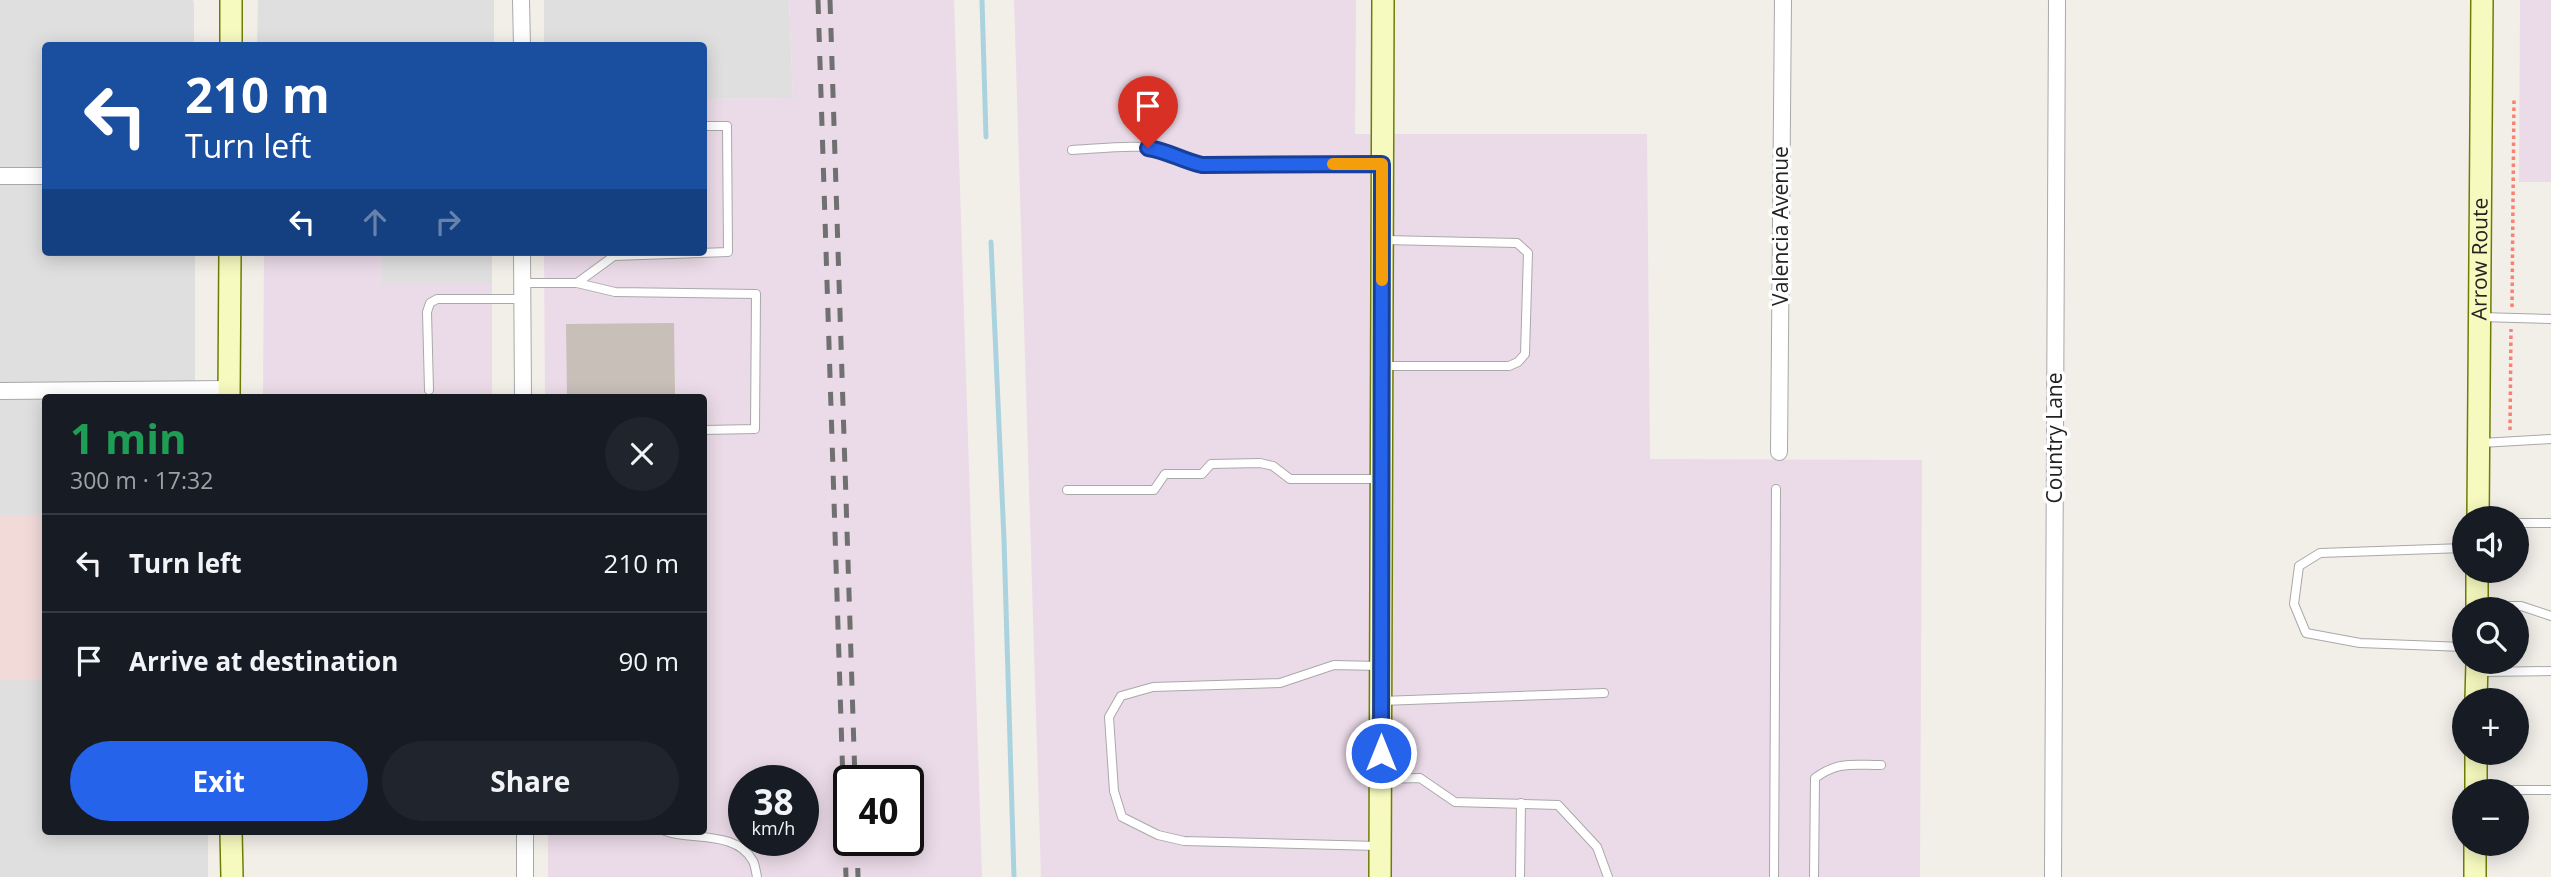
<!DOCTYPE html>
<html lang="en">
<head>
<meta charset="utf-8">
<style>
	body { margin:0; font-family:"Open Sans",sans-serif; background:#20242c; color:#f1f3f6; height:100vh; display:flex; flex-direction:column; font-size:26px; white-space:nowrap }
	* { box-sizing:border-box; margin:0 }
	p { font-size:23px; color:#9ea1a6 }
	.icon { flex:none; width:38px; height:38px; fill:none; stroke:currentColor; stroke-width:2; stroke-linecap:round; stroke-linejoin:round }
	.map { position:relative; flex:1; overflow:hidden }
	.drawer { position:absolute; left:42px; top:394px; width:665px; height:441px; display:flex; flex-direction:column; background:#171b24; border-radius:7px; box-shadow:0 4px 18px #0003 }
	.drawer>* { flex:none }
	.top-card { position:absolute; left:42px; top:42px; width:665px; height:214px; border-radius:7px; box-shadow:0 4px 18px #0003; background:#1a4fa0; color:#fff; overflow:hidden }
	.buttons { position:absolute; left:2452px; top:506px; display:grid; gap:14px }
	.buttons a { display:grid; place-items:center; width:77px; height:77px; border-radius:50%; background:#171b24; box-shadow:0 4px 18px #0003; font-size:35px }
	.speed { position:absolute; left:728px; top:765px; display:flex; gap:14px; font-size:35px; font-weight:700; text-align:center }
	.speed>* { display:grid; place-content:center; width:91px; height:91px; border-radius:50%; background:#171b24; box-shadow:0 4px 18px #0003; line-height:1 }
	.speed small { font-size:18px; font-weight:400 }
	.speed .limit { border:4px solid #111; border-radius:10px; background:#fff; color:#111 }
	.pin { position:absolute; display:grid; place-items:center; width:60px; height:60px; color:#fff; margin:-72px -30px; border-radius:50% 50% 50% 0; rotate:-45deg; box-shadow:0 0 7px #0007 }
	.pin .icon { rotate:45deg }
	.me { position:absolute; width:77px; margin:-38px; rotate:0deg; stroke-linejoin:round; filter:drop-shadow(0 0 5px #0008) }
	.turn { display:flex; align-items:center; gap:24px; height:147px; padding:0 28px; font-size:32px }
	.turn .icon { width:91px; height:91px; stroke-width:2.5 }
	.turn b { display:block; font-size:49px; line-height:60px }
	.lanes { display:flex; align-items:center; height:66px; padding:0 28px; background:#0003; justify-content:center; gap:35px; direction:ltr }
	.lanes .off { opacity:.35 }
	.round { display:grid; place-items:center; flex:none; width:74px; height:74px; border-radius:37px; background:#20242c }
	.headline { display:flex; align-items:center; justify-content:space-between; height:119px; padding:0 28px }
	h1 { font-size:42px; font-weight:700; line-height:52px; color:#1e9e55 }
	.cta { display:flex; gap:14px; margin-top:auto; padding:14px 28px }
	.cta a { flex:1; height:80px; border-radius:42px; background:#2563eb; color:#fff; font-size:28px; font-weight:700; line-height:80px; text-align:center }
	.cta a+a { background:#20242c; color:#f1f3f6 }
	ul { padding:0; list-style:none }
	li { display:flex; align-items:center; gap:21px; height:98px; padding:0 28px; border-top:2px solid #363941 }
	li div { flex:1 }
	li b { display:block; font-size:26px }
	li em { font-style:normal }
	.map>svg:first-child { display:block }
</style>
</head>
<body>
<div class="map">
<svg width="2551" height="877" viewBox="0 0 2551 877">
	<rect width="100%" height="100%" fill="#f2efe9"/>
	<g fill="#e0dfdf">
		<path d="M0 0H193L194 4V45L46 46V252H195V397H46L45 515H0Z"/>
		<path d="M258 0H494V45H257Z"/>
		<path d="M544 0H789L793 98 704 99V46H544Z"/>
		<rect x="382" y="252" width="110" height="32"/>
		<path d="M0 680H45L46 831H208V877H0Z"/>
	</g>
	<rect fill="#f2dad9" x="0" y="515" width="45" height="165"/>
	<g fill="#ebdbe8" fill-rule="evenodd">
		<path d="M789 0H954L982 877H548V831H704V397H545L544 252H704V99L793 98ZM744 780H803V840H744ZM849 780H908V840H849Z"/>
		<path d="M1014 0H1356L1355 134H1647L1650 459 1922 460 1920 877H1041Z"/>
		<path d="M2520 0H2551V182H2519Z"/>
		<path d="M264 252H382V284H492V397H263Z"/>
	</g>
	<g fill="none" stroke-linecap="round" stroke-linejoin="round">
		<g stroke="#aad3df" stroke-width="5">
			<path d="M982 0 986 137"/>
			<path d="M991 242 1004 540 1014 877"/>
		</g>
	</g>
	<path fill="#c7bfb8" d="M674 323 675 397H567L566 324Z"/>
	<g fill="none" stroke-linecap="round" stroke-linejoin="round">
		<defs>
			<g id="lane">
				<path d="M1072 150C1095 149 1146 143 1166 150 1180 155 1187 162 1202 165H1382"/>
				<path d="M523 283H577L615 292 756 294 755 429 704 430"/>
				<path d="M577 283 614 256 728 252 727 126H704"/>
				<path d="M2481 317 2551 319"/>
				<path d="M1384 366H1509L1518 362 1525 354 1528 253 1517 243 1385 240"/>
				<path d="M429 390 427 312 430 303 437 299H523"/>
				<path d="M2481 443 2551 439"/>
				<path d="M1067 490H1154L1165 474H1202L1211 464 1260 463 1273 466 1290 479H1379"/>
				<path d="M2516 523H2551"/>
				<path d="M2464 548 2320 553 2299 566 2294 604 2306 633 2360 643 2464 647"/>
				<path d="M2477 606H2521L2551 616"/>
				<path d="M2479 672 2551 671"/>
				<path d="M1381 701 1604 693"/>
				<path d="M1381 779 1420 778 1455 802 1558 805 1597 847 1608 877"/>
				<path d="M2479 790H2551"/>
				<path d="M665 831C692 841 736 830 753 861 755 865 756 872 757 877"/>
				<path d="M1378 846 1184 841 1158 835 1122 817 1114 791 1109 717 1121 696 1153 687 1280 683 1334 665 1379 666"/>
				<path d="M1520 877 1521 803"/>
				<path d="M1774 877 1776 489"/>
				<path d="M1814 877 1815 778C1839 761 1852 765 1881 765"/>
			</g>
			<g id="street">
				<path d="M521 0 522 46"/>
				<path d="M0 176H46"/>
				<path d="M522 252 523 397"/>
				<path d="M0 391 229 389"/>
				<path d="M1779 452 1783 0"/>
				<path d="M525 831V877"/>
				<path d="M2053 877 2057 0"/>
			</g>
			<g id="secondary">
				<path d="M231 46V0"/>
				<path d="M229 397 230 252"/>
				<path id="s1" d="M2478 518 2482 0"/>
				<path d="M2477 609V570"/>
				<path d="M2476 700 2477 662"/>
				<path d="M2476 791V752"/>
				<path d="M231 831 232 877"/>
				<path d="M1380 877 1383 0"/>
				<path d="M2475 877V844"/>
			</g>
		</defs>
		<use href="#lane" stroke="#a9a9a9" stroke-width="10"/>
		<use href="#street" stroke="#a9a9a9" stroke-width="18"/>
		<use href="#secondary" stroke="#707d05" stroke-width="24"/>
		<g stroke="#fa8072" stroke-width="3.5" stroke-dasharray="3.5 3.5" stroke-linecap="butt">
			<path d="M2512 307 2514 99"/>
			<path d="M2510 430 2511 329"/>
		</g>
		<use href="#lane" stroke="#fff" stroke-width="8"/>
		<use href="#street" stroke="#fff" stroke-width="16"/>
		<use href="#secondary" stroke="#f7fabf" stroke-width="21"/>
		<g stroke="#707070" stroke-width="5" stroke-dasharray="14 14" stroke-linecap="butt">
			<path d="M818 0 846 877"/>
			<path d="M830 0 855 780"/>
			<path d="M857 840 858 877"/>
		</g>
	</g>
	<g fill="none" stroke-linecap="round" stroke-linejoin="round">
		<defs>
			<path id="route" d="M1148 148C1168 151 1183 161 1202 165L1382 164 1381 753"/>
		</defs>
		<use href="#route" stroke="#184099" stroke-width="18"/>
		<use href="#route" stroke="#2563eb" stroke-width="12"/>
		<path stroke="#f59e0b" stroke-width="12" d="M1333 164H1382V280"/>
	</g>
	<g text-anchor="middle" stroke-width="7" stroke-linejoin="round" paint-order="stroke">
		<g font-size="21" fill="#222" stroke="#fff">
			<text transform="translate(1781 226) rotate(-90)" y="7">Valencia Avenue</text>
			<text dy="7" stroke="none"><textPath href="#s1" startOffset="259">Arrow Route</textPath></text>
			<text transform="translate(2055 438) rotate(-90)" y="7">Country Lane</text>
		</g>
	</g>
</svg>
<div class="buttons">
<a><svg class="icon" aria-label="sound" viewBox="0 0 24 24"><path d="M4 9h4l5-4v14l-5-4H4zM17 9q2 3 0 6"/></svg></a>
<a><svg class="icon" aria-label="search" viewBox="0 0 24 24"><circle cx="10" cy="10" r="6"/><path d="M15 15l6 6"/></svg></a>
<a>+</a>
<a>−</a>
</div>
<div class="speed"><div>38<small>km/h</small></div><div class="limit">40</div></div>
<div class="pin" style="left:1148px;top:148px;background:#d93025"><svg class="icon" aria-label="arrive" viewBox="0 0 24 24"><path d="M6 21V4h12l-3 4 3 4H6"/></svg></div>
<svg class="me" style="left:1381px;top:753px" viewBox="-20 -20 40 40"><circle r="17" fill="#2563eb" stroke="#fff" stroke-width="3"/><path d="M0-11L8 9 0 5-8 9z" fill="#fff"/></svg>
<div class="top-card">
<div class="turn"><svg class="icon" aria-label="left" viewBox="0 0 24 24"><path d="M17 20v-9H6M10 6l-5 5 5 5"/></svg><div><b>210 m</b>Turn left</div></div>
<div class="lanes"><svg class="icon" aria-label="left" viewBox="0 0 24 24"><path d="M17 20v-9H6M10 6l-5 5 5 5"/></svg><svg class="icon off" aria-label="ahead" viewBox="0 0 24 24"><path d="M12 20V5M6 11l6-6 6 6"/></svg><svg class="icon off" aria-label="right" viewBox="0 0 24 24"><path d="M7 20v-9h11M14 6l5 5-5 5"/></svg></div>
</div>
<section class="drawer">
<div class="headline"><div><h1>1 min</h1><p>300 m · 17:32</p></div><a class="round"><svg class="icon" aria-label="close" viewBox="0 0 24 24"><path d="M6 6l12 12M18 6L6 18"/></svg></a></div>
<ul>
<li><svg class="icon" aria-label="left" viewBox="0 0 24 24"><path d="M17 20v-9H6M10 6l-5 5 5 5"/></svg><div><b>Turn left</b></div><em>210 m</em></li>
<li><svg class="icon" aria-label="arrive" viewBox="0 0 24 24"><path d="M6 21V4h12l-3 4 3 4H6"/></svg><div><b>Arrive at destination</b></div><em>90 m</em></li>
</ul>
<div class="cta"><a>Exit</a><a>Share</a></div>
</section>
</div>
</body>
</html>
